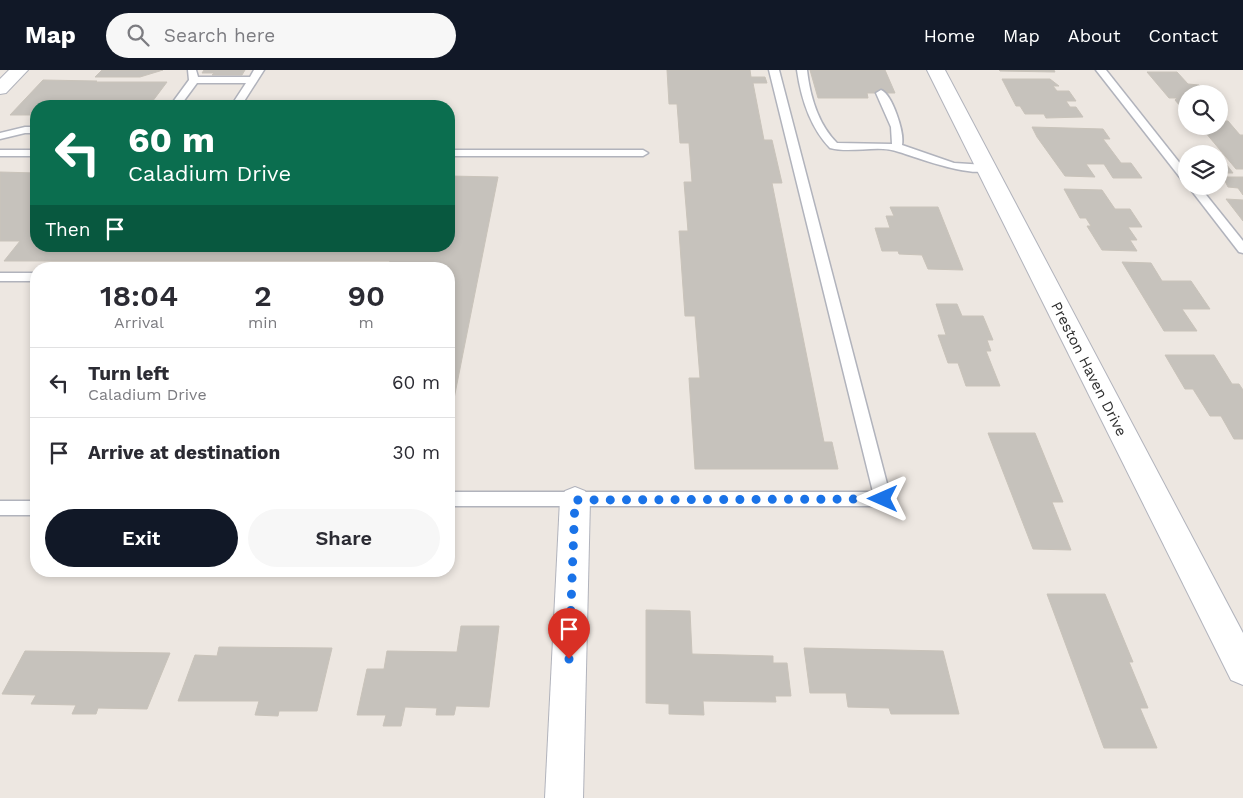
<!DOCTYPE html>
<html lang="en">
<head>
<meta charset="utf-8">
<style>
	body { margin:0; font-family:"Work Sans",sans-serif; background:#f7f7f7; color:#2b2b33; height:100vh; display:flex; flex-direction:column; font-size:19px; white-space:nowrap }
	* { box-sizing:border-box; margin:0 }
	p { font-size:16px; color:#7c7c81 }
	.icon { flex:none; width:28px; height:28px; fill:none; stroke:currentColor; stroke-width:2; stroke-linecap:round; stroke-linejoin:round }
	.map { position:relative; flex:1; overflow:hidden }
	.details { position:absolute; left:30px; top:192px; width:425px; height:315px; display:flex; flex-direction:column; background:#fff; border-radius:20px; box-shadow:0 2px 8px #0003 }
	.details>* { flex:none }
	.hud { position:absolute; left:30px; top:30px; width:425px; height:152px; border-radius:20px; box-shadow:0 2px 8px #0003; background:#0b6e4f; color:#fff; overflow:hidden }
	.buttons { position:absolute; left:1178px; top:15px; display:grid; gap:10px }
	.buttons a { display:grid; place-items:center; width:50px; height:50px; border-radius:50%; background:#fff; box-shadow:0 2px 8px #0003; font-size:25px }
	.pin { position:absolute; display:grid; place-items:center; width:42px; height:42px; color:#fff; margin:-51px -21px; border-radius:50% 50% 50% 0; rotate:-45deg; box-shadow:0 0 5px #0007 }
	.pin .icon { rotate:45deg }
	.me { position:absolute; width:55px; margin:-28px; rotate:270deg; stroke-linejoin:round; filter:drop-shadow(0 0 4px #0008) }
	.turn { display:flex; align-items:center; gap:18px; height:105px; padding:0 15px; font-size:22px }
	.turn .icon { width:65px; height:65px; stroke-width:2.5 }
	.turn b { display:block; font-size:35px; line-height:42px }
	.then { display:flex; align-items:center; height:48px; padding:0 15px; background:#0003; gap:10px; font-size:19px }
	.eta { display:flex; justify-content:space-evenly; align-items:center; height:85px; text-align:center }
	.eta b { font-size:30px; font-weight:600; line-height:35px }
	.action { display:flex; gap:10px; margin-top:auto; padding:10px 15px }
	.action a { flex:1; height:58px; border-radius:30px; background:#111827; color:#fff; font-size:20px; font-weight:600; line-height:58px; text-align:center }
	.action a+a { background:#f7f7f7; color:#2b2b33 }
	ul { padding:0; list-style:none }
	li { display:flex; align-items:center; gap:15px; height:70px; padding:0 15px; border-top:1px solid #e1e1e2 }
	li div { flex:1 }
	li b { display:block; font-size:19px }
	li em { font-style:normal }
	header { display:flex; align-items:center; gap:30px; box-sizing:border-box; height:70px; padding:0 25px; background:#111827; color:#fff }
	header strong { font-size:24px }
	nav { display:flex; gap:28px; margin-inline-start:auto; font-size:18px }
	.search { width:350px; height:45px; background:#f7f7f7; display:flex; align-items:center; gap:12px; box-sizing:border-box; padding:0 18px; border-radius:28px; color:#7c7c81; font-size:19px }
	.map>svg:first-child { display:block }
</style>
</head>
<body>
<header>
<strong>Map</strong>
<div class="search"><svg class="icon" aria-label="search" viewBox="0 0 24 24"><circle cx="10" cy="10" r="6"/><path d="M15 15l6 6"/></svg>Search here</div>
<nav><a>Home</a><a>Map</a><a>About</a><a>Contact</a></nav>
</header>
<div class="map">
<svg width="1243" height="728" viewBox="0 0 1243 728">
	<rect width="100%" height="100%" fill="#ede7e1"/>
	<g fill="#c6c2bc" stroke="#c9c3ba">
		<path d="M102 0H163L140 7H95Z"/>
		<path d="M204 0H245L242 5H212L214 3H202Z"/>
		<path d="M667 0H750L751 7H765L767 13H753L764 70H772L782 113H772L824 372H832L838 399H695L689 308H700L695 246H685L679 161H688L684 112H692L689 73H680L677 34H669Z"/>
		<path d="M810 0H885L895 23H867L868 28H818Z"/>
		<path d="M999 0H1054L1055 2 1000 1Z"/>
		<path d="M1147 2H1177L1188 14 1199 15 1207 24H1186V43L1175 30 1177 28H1169Z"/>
		<path d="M1002 9H1050L1059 16H1053L1057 21H1069L1076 31H1066L1070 37H1076L1083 47 1046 48 1044 44H1025L1020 36H1016Z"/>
		<path d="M43 10 97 11 96 12H167L149 36H36V45H10Z"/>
		<path d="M1219 51H1228L1240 65H1243V99H1236L1200 56H1219Z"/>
		<path d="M1032 57 1103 59 1110 69H1103L1121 93H1131L1142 108H1113L1104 94H1086L1095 107 1065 106 1037 67Z"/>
		<path d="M1219 90H1223L1233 103H1219Z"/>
		<path d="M0 102 36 103V176H449V106L498 107 449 354V199H387L390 191H4L20 171H0Z"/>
		<path d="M1223 107H1243V125L1238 118 1228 117Z"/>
		<path d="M1064 119 1102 120 1115 139H1130L1142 157H1128L1137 170H1130L1137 181 1102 180 1087 156H1091L1086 148H1080Z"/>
		<path d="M1226 129 1243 130V151Z"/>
		<path d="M890 137H938L963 200 928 199 922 185 899 184 898 181H882L875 158H890L886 146H894Z"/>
		<path d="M1122 192 1151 193 1162 211H1191L1210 239H1182L1197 261H1164Z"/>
		<path d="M936 234H957L962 246H983L993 270H987L991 281H986L1000 316H966L958 293H948L938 265H946Z"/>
		<path d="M1165 285H1214L1232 314H1239L1243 320V369H1234L1221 346H1210L1193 319H1185Z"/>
		<path d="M988 363H1035L1063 432H1052L1071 480 1033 479Z"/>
		<path d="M1047 524H1105L1133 592H1129L1148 638H1140L1157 678H1104Z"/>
		<path d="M646 540 690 541 692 584 773 586V593H787L791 626H775L776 632 703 631 704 645 669 644V634L646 633Z"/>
		<path d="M461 556H499L489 637 456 636 454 645H436L437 638 405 637 401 656H383L386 645H357L367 599H384L387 581 457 582Z"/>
		<path d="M219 577 332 578 317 641H279L278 646 255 645 259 631H178L195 585 217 586Z"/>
		<path d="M804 578 943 581 959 644H891L889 638 848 637 846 623H810Z"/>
		<path d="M25 581 170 583 147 639 98 638 96 644H72L76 635 31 634 36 625 2 624Z"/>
	</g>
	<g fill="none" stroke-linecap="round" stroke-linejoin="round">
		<defs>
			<g id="service">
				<path d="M188 0H196L198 7H250L254 0H264L241 36H231L246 13H197L180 36H170L189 10Z"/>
				<path d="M769 0H779L891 429 889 434 883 436H449V422H873Z"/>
				<path d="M797 0H807C810 26 818 54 837 73L892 74 891 57 876 23 881 20C892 24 905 63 902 75L954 93 986 95 991 98C978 111 916 87 899 82 878 74 852 84 830 78 810 57 801 28 797 0Z"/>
				<path d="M1096 0H1106L1186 101V111L1182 110Z"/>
				<path d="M25 57H36V63H25L0 69V63Z"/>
				<rect x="0" y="80" width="36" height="6"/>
				<path d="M449 80H643L648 83 643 86H449Z"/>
				<path d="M1188 116H1199L1243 171V183L1239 182Z"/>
				<rect x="0" y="203" width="36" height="8"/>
				<rect x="0" y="431" width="36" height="14"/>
			</g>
			<g id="minor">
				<path d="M927 0H945L1243 563V615L1231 610Z"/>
				<path d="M575 417 585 421 590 430 583 728H545L560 430 565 421Z"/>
			</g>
			<path id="secondary" d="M9 0H28L6 23 0 24V9Z"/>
		</defs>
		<use href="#service" stroke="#b1b3bc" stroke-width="3"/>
		<use href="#minor" stroke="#b1b3bc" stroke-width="2"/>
		<use href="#secondary" stroke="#b1b3bc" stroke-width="2"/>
		<use href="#service" fill="#fff" fill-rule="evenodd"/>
		<use href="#minor" fill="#fff" fill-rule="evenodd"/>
		<use href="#secondary" fill="#fff" fill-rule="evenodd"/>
	</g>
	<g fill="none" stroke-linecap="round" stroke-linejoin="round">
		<path stroke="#1a73e8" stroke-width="9" stroke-dasharray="0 16.2" d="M569 589 575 430 883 429"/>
	</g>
	<g text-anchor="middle" stroke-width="5" stroke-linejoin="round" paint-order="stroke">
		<g font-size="15" fill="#2d2d2d" stroke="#fff">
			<text transform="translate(1089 299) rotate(63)" y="5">Preston Haven Drive</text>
		</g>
	</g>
</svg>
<div class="buttons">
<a><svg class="icon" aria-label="search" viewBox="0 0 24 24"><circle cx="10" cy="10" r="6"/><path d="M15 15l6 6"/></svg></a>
<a><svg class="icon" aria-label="layers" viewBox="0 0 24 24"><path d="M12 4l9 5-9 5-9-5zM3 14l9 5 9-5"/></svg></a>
</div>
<div class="pin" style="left:569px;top:589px;background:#d93025"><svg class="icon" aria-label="arrive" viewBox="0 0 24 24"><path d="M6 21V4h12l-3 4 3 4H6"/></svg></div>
<svg class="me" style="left:883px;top:429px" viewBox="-20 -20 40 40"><path d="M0-17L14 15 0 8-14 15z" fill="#1a73e8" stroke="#fff" stroke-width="4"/></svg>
<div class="hud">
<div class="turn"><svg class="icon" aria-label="left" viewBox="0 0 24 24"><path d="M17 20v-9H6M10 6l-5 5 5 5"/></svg><div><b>60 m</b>Caladium Drive</div></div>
<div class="then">Then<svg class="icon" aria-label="arrive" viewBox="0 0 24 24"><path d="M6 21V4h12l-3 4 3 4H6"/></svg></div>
</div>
<section class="details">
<div class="eta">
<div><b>18:04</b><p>Arrival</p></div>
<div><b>2</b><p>min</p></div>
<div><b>90</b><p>m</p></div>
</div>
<ul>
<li><svg class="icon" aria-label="left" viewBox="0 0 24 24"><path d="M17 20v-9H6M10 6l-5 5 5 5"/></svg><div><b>Turn left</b><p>Caladium Drive</p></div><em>60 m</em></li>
<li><svg class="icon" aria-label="arrive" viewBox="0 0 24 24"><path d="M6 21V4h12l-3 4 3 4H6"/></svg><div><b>Arrive at destination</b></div><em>30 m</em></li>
</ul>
<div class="action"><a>Exit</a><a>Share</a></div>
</section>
</div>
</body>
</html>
